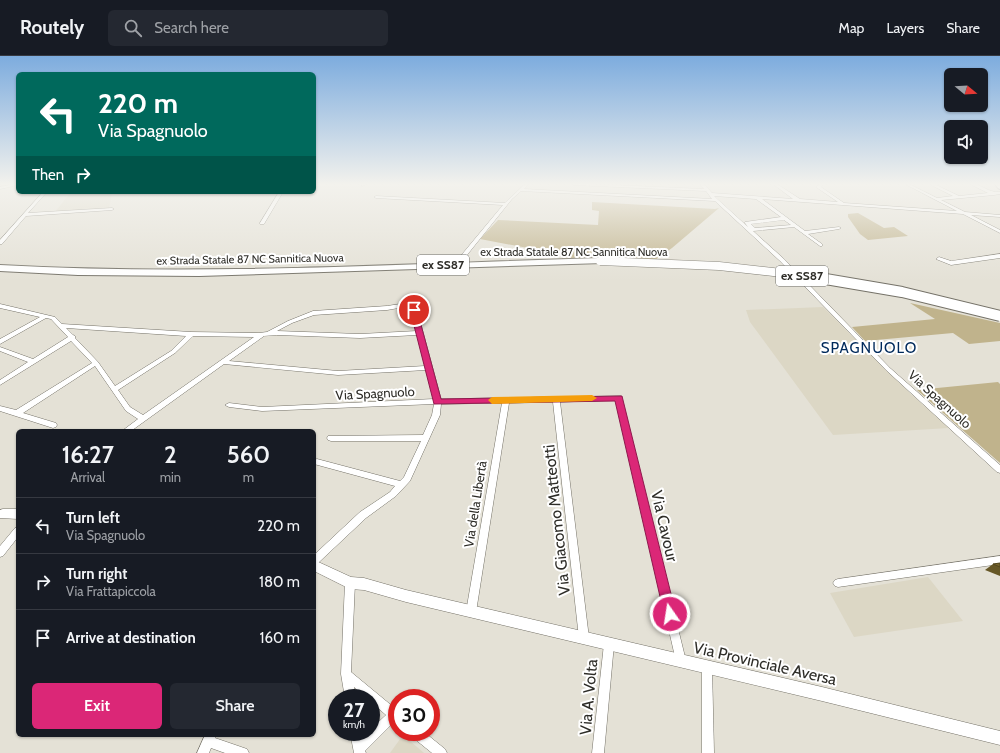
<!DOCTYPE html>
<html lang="en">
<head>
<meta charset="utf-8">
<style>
	body { margin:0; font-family:Cabin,sans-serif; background:#242831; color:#f1f3f6; height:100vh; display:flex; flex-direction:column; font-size:15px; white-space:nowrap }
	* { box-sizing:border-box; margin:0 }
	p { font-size:13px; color:#9ea1a6 }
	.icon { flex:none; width:22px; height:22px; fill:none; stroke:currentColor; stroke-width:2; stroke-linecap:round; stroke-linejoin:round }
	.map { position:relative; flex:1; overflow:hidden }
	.side { position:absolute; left:16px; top:373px; width:300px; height:308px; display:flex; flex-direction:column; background:#171b24; border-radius:6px; box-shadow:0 1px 3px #0004 }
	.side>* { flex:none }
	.banner { position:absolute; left:16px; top:16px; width:300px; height:122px; border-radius:6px; box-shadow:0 1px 3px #0004; background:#00695c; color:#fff; overflow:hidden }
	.needle { width:26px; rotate:108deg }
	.tools { position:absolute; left:944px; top:12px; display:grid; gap:8px }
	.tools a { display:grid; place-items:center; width:44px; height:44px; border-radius:6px; background:#171b24; box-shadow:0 1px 3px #0004; font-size:20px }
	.speed { position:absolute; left:328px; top:633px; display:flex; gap:8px; font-size:20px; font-weight:700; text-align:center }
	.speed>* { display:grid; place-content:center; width:52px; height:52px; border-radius:50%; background:#171b24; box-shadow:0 1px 3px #0004; line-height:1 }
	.speed small { font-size:10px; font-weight:400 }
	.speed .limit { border:6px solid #d22; background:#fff; color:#111 }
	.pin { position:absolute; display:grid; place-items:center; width:34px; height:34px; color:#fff; margin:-17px; border:2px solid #fff; border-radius:50%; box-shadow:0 1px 4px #0007 }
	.me { position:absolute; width:44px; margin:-22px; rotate:347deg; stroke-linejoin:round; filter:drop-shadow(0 0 3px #0008) }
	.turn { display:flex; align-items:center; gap:14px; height:84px; padding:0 16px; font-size:18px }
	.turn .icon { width:52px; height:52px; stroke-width:2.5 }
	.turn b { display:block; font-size:28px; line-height:34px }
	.then { display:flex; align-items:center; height:38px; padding:0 16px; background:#0003; gap:8px; font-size:15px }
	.eta { display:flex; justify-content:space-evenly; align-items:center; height:68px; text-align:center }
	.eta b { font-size:24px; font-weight:600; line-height:28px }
	.button { display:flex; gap:8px; margin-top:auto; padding:8px 16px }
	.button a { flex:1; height:46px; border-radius:6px; background:#db2777; color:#fff; font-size:16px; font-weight:600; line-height:46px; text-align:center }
	.button a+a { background:#242831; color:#f1f3f6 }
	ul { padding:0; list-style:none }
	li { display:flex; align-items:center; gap:12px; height:56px; padding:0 16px; border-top:1px solid #363941 }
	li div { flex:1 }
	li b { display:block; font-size:15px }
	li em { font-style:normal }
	header { display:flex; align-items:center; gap:24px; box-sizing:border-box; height:56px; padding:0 20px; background:#171b24; border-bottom:1px solid #363941 }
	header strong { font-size:19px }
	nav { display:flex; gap:22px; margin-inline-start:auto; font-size:14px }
	.search { width:280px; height:36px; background:#242831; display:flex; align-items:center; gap:10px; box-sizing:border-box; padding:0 14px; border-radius:6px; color:#9ea1a6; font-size:15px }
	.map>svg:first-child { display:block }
</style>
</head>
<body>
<header>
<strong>Routely</strong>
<div class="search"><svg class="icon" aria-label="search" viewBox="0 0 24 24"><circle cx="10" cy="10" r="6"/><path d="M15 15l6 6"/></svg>Search here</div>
<nav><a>Map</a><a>Layers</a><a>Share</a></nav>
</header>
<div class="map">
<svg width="1000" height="697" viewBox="0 0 1000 697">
	<rect width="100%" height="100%" fill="#e4e1d6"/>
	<g fill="#dcd7c5">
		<path d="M71 136H112L109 153 55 156Z"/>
		<path d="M823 251 912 339 949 372 833 379 750 266 746 254Z"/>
		<path d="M928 521 963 565 854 581 830 537Z"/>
		<path d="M403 679 424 697H390Z"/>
	</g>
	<g fill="#c0b38c">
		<path d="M592 146 715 153 719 152 672 192 655 204 562 203 563 195 549 196 480 183 498 164 598 169 599 155 592 154Z"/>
		<path d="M858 157 884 172 894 171 908 180 868 184 860 178 848 161V158Z"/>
		<path d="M910 247 1000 267V285L969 288 953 277 865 285 852 271 935 263Z"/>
		<path d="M998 326 1000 328V407L917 334Z"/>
	</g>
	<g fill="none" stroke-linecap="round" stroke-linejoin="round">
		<defs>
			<g id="minor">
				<path d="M15 128H18V129L0 133V131Z"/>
				<path d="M362 128H366L363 130H362Z"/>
				<path d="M525 128H529L524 133 712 143 706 135 574 129 572 128H591L704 133 700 128H704L712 137 793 143 773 128H777L800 143 838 146 816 131 820 128H824L821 131 844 147 957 155 905 128H909L937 142 953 140 931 129 930 128H934L959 140 988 137 972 129 971 128C982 128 988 137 1000 136V138L994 139 941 144 965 156 1000 159V161L971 159 1000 174V177L963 158 762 143 805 175 839 171 841 172 839 173 808 178 822 188V190H820L794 171 753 175 784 203 890 312 1000 409V417L997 416 886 314 780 205 715 145 521 135 512 143 463 204 461 205 458 203 459 202 503 149 376 142 374 141 376 140 505 147ZM714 140 756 143 781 161 745 166V167L748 171ZM784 164 791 169 755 172 751 168Z"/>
				<path d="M43 136H47L28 157 112 152 114 153 112 154 26 160 2 188H0V184Z"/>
				<path d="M279 136H283L264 168H260V167Z"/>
				<path d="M1000 198V202L951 209 936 203 939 201 951 205Z"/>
				<path d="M414 246 417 248V254L441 343 621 340 686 605 685 609 681 610 677 609 676 605 616 344 560 346 589 582 588 586 584 587 580 586 579 582 553 346 509 347 476 556 474 559 471 561 468 559 466 556 502 347 441 348 440 359 410 425 396 440 366 462 317 508 314 509V499L360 456 390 436 395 430 314 408V404L317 403 400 425 404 421 421 385H331L328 384 327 382 328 380 423 379 432 359 434 348 262 355 229 351 225 349 229 347 262 351 434 343 426 314 338 319 224 308 131 375H122L138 363 126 355 95 310 23 357 56 367 57 369 56 371 53 372 0 355V350L16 354 92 307 71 285 0 329V324L28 306 0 295V291L33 303 68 281 51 263 46 262 0 288V283L40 261 0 252V248L55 261 62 268 191 276 259 277 267 276 288 265 313 255 387 250ZM411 250 417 275 360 278 277 275 292 267 314 259 387 254ZM66 272 186 280 171 295 115 330 98 306 75 282V280L73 279ZM277 279 360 282 417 279 425 310 338 315 229 305 264 280ZM193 280 254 281 143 359 130 351 118 334 175 297Z"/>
				<path d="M18 471V481L3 500 0 501V490L15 472Z"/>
				<path d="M1000 500V508L838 531 835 530 833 527 835 524 838 523Z"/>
				<path d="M350 523 353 524 355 527 351 616 397 654V667L394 666 365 695 366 697H354L350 676H362L363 681 368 676H371V673L386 659 371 646V642H366L354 631 355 642H345L341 618 345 527 347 524Z"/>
				<path d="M609 583 613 584 614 588 604 697H592L604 588 605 584Z"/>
				<path d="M707 606 711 607 712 611 714 697H702V611L703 607Z"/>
				<path d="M409 676H424L445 693 447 697H432L411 680Z"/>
				<path d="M205 679H217L215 682 247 693 249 697H225L211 692 209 697H197Z"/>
			</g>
			<g id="tertiary">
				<path d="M3 453H18V463L0 462V454Z"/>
				<path d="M314 504 351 521 364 522 406 534 822 631 1000 675V689L822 645 406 546 364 534 350 533 314 515Z"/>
			</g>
			<path id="secondary" d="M995 128H1000V133L998 132Z"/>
			<path id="trunk" d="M600 202 603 203V207L199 220 78 219 0 215V209C200 220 400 208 600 202Z"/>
		</defs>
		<use href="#minor" stroke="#757268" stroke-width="1"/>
		<use href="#tertiary" stroke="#757268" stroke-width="1"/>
		<use href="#secondary" stroke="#757268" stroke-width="2"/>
		<use href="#trunk" stroke="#757268" stroke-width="2"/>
		<use href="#minor" fill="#fff" fill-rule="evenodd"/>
		<use href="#tertiary" fill="#fff" fill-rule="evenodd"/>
		<use href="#secondary" fill="#fff" fill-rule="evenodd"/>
		<use href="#trunk" fill="#fff" fill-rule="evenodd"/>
		<defs>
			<path id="trunk-bridge-far1" d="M600 205 719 210 809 220"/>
			<path id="trunk-bridge" d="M802 219 902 236 1000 260"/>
		</defs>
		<use href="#trunk-bridge-far1" stroke="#757268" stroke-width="9" stroke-linecap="butt"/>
		<use href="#trunk-bridge" stroke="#757268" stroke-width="12" stroke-linecap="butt"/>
		<use href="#trunk-bridge-far1" stroke="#fff" stroke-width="8"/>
		<use href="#trunk-bridge" stroke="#fff" stroke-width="10"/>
	</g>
	<path fill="#665726" d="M1000 507V520L985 514 993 508Z"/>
	<path fill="#77652c" stroke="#53471f" d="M1000 507V511L993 508Z"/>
	<linearGradient id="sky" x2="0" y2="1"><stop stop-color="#7dacde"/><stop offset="0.57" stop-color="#f3f2ed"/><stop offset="1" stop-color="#f3f2ed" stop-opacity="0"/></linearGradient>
	<rect width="1000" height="225" fill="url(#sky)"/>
	<path fill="#db2777" stroke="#8e194d" d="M411 252 417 254 441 343 622 340 676 558 675 563 670 565 666 563 664 558 615 345 434 348 410 254Z"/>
	<path fill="#f59e0b" d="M592 339 597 342 592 345 492 348 488 344 492 341Z"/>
	<g text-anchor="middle" stroke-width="4" stroke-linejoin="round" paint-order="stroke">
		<g font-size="11" fill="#2e2d28" stroke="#fff">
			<text x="574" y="200">ex Strada Statale 87 NC Sannitica Nuova</text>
			<text transform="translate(250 203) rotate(-1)" y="4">ex Strada Statale 87 NC Sannitica Nuova</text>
		</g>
		<g fill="#fff" stroke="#6d6c68" stroke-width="1">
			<rect x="417" y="199" width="52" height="20" rx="3"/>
			<rect x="776" y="210" width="52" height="20" rx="3"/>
		</g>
		<g font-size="12" font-weight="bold" fill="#2e2d28">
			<text x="443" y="213">ex SS87</text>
			<text x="802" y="224">ex SS87</text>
		</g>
		<g font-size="13" fill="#2e2d28" stroke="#fff">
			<text transform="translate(375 337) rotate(-3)" y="5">Via Spagnuolo</text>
			<text transform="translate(940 343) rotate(42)" y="5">Via Spagnuolo</text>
			<text transform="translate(475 448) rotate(-81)" y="5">Via della Libertà</text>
		</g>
		<g font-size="15" letter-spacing="1" fill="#002a5b" stroke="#fff">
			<text x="869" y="297">SPAGNUOLO</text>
		</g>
		<g font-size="16" fill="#2e2d28" stroke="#fff">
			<text transform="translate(556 464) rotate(-96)" y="6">Via Giacomo Matteotti</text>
			<text transform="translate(665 470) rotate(77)" y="6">Via Cavour</text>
			<text transform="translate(765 607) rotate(13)" y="6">Via Provinciale Aversa</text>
			<text transform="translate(588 641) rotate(-85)" y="6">Via A. Volta</text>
		</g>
	</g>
</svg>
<div class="tools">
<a><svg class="needle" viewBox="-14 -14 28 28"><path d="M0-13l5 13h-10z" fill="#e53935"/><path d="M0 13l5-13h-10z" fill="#9ea1a6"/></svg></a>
<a><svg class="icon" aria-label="sound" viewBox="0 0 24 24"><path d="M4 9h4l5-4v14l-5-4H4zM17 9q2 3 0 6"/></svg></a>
</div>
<div class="speed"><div>27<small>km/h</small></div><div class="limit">30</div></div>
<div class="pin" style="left:414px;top:254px;background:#d93025"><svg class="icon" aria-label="arrive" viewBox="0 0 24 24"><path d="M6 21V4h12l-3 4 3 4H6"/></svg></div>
<svg class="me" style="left:670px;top:558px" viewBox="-20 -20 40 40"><circle r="17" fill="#db2777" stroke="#fff" stroke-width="3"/><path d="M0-11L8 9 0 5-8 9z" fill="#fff"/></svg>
<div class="banner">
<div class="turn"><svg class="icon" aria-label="left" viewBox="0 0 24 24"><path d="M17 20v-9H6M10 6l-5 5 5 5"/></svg><div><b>220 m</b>Via Spagnuolo</div></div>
<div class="then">Then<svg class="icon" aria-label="right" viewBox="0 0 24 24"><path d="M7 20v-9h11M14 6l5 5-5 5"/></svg></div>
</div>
<section class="side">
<div class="eta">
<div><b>16:27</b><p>Arrival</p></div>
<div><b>2</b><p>min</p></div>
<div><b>560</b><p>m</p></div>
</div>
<ul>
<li><svg class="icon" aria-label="left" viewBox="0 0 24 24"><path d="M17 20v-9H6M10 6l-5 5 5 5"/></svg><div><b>Turn left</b><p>Via Spagnuolo</p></div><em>220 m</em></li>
<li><svg class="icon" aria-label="right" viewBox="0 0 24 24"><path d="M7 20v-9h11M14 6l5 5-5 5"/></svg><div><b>Turn right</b><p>Via Frattapiccola</p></div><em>180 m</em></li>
<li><svg class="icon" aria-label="arrive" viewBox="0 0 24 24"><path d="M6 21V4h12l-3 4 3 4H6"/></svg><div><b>Arrive at destination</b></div><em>160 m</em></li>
</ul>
<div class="button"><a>Exit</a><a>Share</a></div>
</section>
</div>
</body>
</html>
